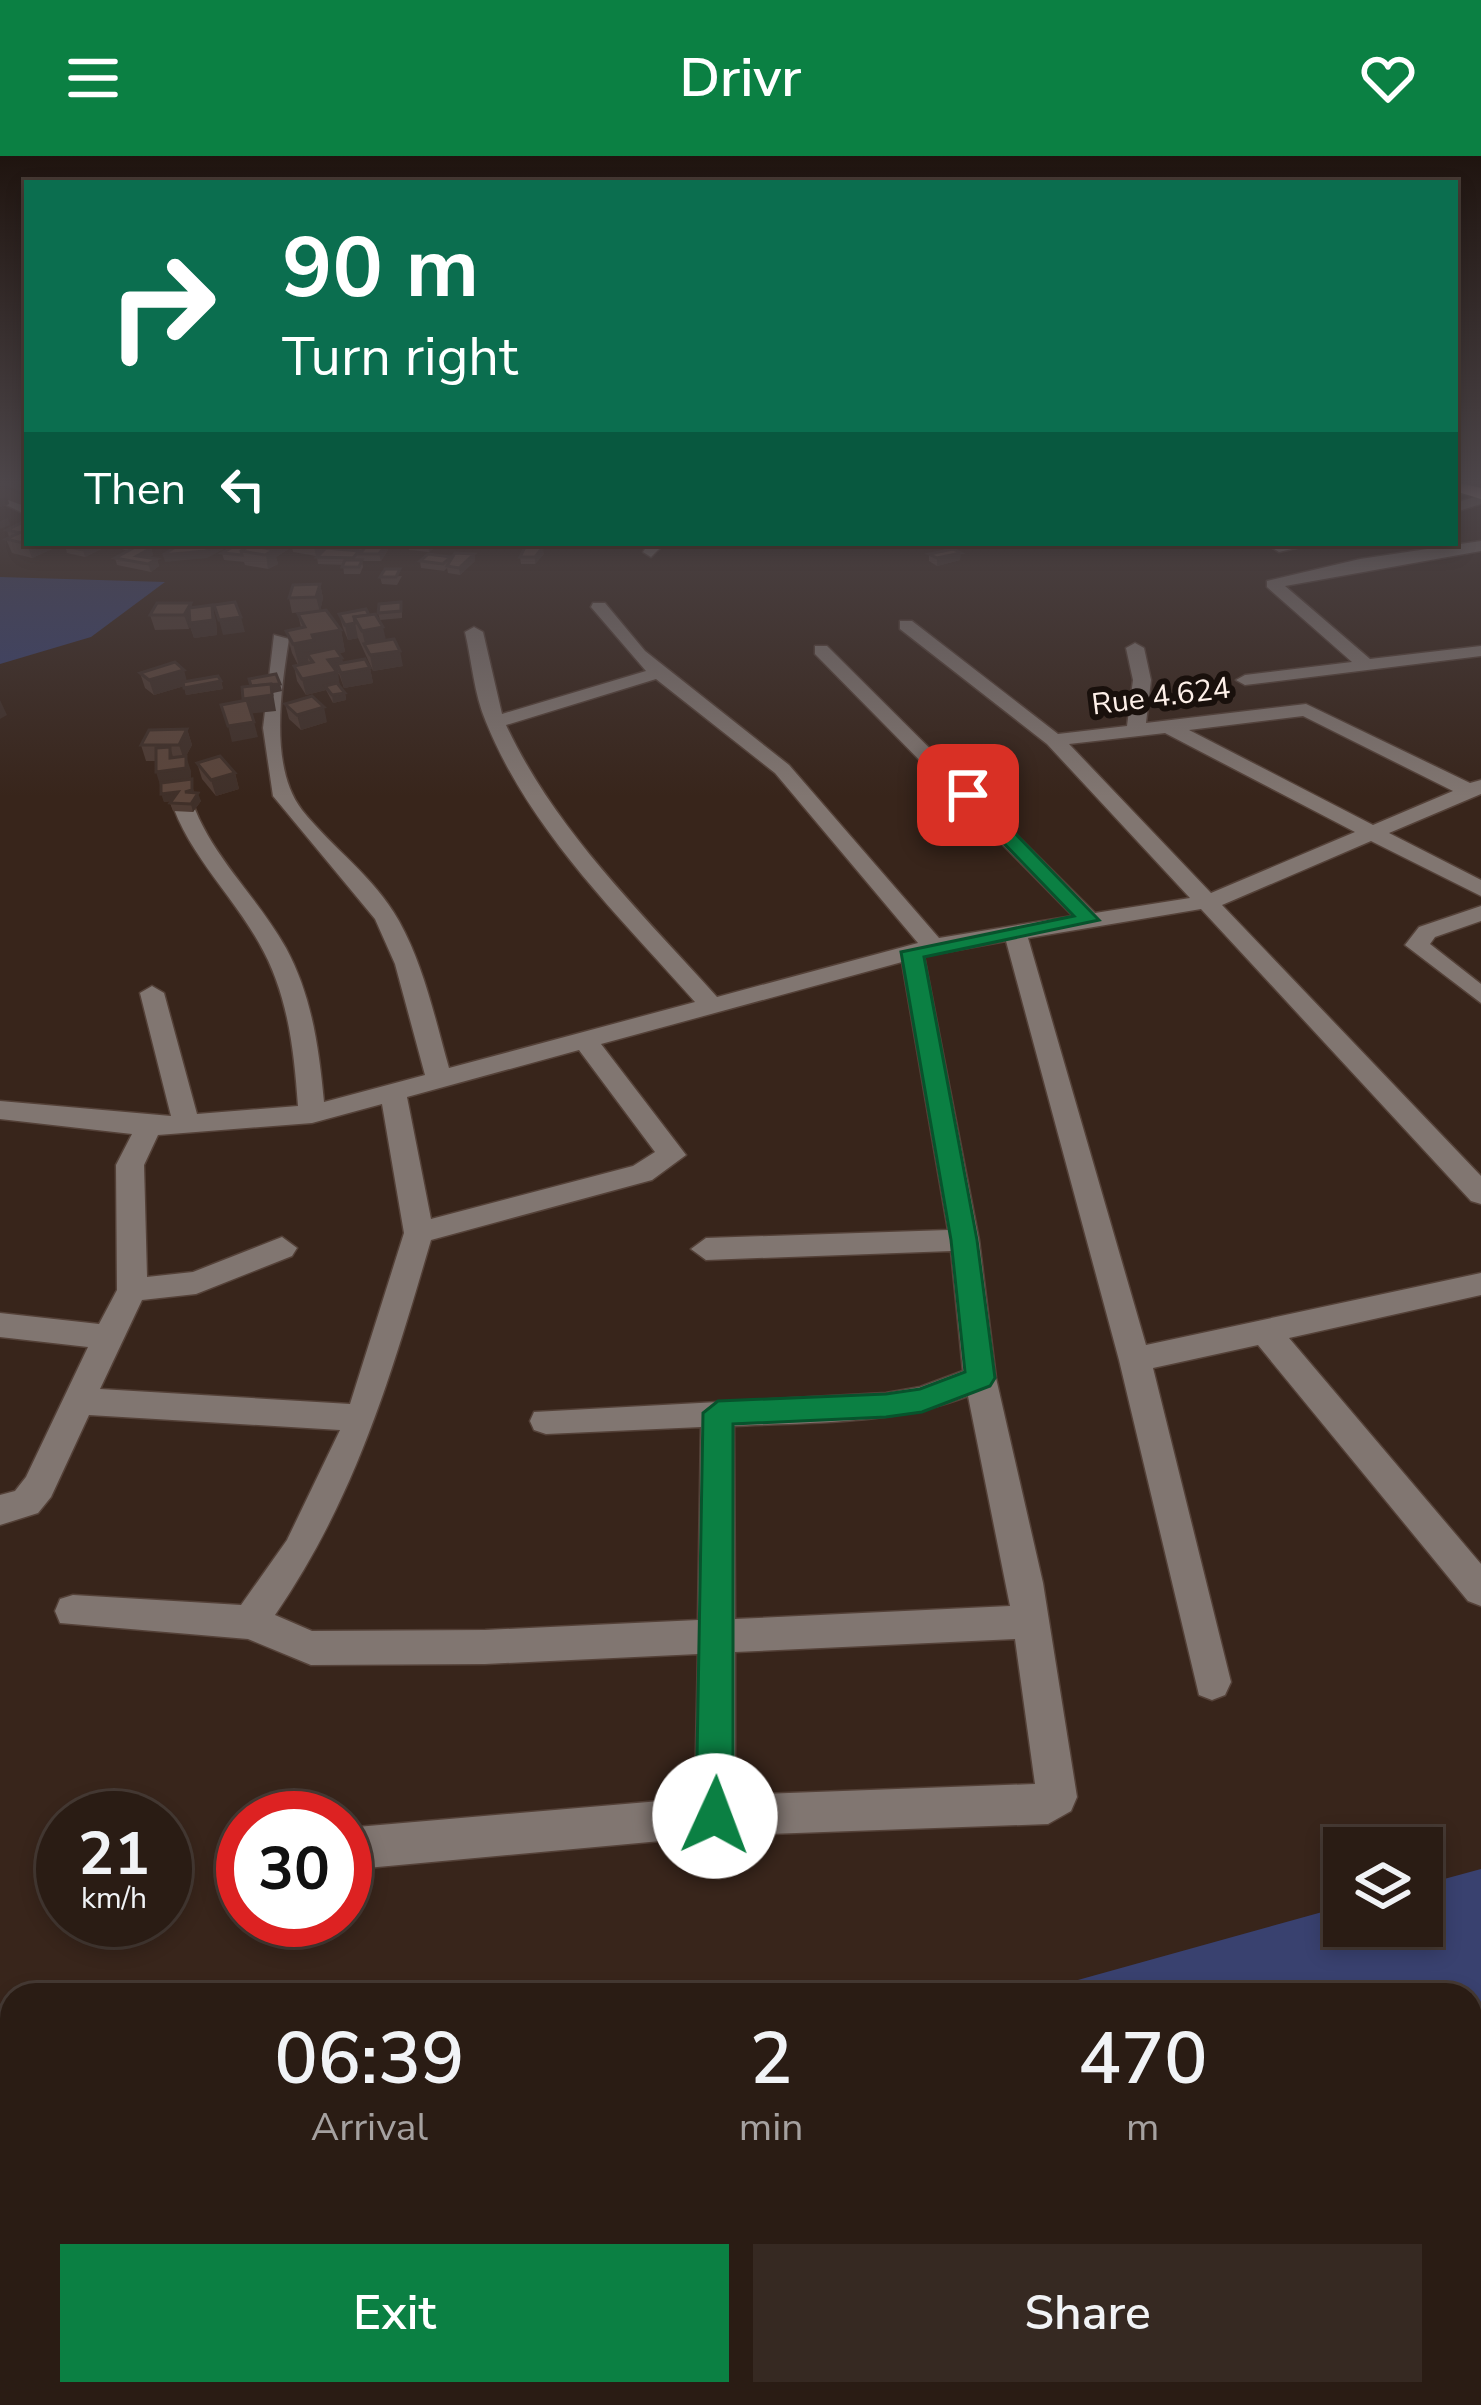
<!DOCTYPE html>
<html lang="en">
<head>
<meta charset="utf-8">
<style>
	body { margin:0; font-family:"Nunito Sans",sans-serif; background:#362922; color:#f1f3f6; height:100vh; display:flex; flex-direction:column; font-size:45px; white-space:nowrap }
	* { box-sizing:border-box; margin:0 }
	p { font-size:39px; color:#a5a1a0 }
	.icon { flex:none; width:66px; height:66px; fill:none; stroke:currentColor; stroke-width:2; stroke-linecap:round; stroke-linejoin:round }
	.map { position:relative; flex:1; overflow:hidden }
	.details { position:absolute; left:0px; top:1827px; width:1482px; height:423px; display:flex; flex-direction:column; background:#2a1c14; border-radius:36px 36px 0 0; box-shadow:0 6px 18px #0003,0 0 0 3px #463a34 }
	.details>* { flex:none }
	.guide { position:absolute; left:24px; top:24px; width:1434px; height:366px; border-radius:0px; box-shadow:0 6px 18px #0003,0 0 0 3px #463a34; background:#0b6e4f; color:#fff; overflow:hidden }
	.fabs { position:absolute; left:1323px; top:1671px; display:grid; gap:24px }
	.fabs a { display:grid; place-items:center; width:120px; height:120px; border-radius:0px; background:#2a1c14; box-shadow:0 6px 18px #0003,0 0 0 3px #463a34; font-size:60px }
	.speed { position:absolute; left:36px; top:1635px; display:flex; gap:24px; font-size:60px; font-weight:700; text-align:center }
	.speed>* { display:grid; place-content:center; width:156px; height:156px; border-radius:50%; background:#2a1c14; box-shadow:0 6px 18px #0003,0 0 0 3px #463a34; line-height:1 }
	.speed small { font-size:30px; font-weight:400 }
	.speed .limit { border:18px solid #d22; background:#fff; color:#111 }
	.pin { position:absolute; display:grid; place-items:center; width:102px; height:102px; color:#fff; margin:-51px; border-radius:24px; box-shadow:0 6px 18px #0006 }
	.me { position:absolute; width:132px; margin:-66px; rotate:2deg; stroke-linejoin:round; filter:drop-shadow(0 0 9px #0008) }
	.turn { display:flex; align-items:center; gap:42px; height:252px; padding:0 60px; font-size:54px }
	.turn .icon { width:156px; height:156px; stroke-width:2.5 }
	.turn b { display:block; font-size:84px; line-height:102px }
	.then { display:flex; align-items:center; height:114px; padding:0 60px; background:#0003; gap:24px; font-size:45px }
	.eta { display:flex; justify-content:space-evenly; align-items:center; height:204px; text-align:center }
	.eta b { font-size:72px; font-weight:600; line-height:84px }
	.primary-button { display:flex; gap:24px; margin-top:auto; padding:24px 60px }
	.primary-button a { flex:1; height:138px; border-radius:0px; background:#0b8043; color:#fff; font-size:48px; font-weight:600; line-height:138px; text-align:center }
	.primary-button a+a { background:#362922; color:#f1f3f6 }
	header { display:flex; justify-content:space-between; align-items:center; height:156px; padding:0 60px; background:#0b8043; color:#fff; font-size:54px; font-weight:600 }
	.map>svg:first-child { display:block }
</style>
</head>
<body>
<header><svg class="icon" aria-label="menu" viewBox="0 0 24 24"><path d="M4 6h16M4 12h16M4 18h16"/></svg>Drivr<svg class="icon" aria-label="heart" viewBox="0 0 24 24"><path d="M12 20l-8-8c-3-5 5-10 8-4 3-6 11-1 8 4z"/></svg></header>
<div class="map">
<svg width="1481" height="2249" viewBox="0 0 1481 2249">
	<rect width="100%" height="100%" fill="#38251b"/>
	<g fill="#39416f">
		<path d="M0 421 165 426 91 481 0 508Z"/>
		<path d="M1481 1713V2033L1470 2035V1839H1024L1344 1750V1770H1422V1729Z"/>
		<path d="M12 2098V2238H731L692 2249H0V2101Z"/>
	</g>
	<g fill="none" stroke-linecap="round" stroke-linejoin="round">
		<defs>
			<g id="minor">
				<path d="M0 336 27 349V359L0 346Z"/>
				<path d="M1481 339V348L1455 356V347Z"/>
				<path d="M1481 385V395L1285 430 1370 503 1481 490V500L1245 529 1236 524 1245 519 1352 506 1267 431V425L1360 403Z"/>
				<path d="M649 387H665L651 401 643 396Z"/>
				<path d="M1276 387H1317L1279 396 1271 391Z"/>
				<path d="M593 447H605L645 495 789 609 939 782 1073 760 815 498V490H827L1095 757 1190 742 1047 588 900 473V465H912L1058 578 1127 570 1133 524 1126 492 1135 487 1144 492 1151 524 1146 567 1306 548 1470 627 1481 624V638L1389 677 1481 724V740L1371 685 1222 749 1481 1020V1048L1471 1045 1201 753 1028 782 1146 1189 1481 1117V1139L1289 1182 1481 1408V1450L1468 1445 1258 1189 1153 1212 1231 1526 1225 1539 1212 1544 1199 1539 1119 1204 1006 785 924 800 979 1084 996 1222 1043 1427 1077 1641 1071 1655 1048 1668 715 1680 345 1714V1672L695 1642 698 1498 485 1508 311 1509 248 1483 60 1467 55 1455 60 1443 73 1439 241 1449 287 1384 340 1274 89 1259 51 1341 38 1357 0 1369V1339L15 1335 26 1321 88 1191 0 1181V1157L99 1168 117 1134 116 1009 132 978 0 963V945L171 960 140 837 152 830 164 837 197 958 298 950C294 894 288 837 259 787 225 727 175 687 164 616L174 610 184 616C197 689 251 730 286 792 312 840 319 893 324 946L425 919 395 808 375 763 273 640 263 572 274 479 289 483C281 533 269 611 302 654 333 693 374 720 399 765 424 810 435 863 449 912L695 846C619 760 530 675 486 566 474 538 472 506 465 476L474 471 483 476 502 558 646 515 591 451ZM656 523 775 617 918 787 717 841C640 755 555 674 506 569ZM1303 560 1453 635 1373 669 1189 574ZM1165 577 1355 676 1211 737 1069 588ZM902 806 948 1074 706 1082 691 1093 706 1104 951 1095 963 1215 920 1231 886 1237 534 1256 530 1265 534 1274 546 1278 701 1271 698 1464 485 1474 312 1475 275 1459C356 1341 391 1220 431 1084L652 1024 686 999 601 888ZM579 894 655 996 633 1010 431 1063 407 941ZM382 948 404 1077 350 1248 100 1233 142 1144 196 1138 292 1100 297 1092 282 1081 193 1116 147 1121 144 1009 158 979 312 967ZM968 1240 1010 1450 735 1463 734 1270C814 1266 892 1269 968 1240ZM1015 1483 1035 1628 735 1639V1496Z"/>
				<path d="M1481 750V765L1435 781 1430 788 1481 828V847L1405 789 1419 771Z"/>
			</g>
			<path id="highway" d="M1455 326 1481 332V343L1455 335Z"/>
		</defs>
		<use href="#minor" stroke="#544138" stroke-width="3"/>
		<use href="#highway" stroke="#544138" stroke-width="3"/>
		<use href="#minor" fill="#817671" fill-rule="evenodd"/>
		<use href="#highway" fill="#fde2d5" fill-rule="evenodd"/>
	</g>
	<g fill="#4e3b33">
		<path d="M0 326 27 332V351L8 344 9 348 0 351Z"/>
		<path d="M27 364 52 393 32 402 12 397 6 383 9 381 7 374Z"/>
		<path d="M103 387H148L142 390 151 392 153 399 148 402 157 403 159 410 151 416 117 409 115 402 128 395Z"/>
		<path d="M249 387H333L328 392 366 390 388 394 381 405H362L363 411 360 418H344L343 409 318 408 317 401 323 395 316 400 293 396 292 391 276 401 278 408 268 413 245 409 244 406 224 404 222 397 252 388Z"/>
		<path d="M408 387H441L429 396 409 394Z"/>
		<path d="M466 387H488L482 392 466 390Z"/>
		<path d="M65 390 101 393 85 401 67 397Z"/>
		<path d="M474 398 475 405 460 419 448 417 447 412 444 415 421 412 420 405Z"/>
		<path d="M544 398 535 408H521L520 401Z"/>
		<path d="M929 398 960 404 937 410 929 405Z"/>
		<path d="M402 420 397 429 382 428 380 421Z"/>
		<path d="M320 428 323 442 320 455 341 474 345 496 339 497 343 506 370 512 373 527 344 532 339 518 337 519 340 530 345 537 346 544 333 547 326 534 306 539 297 525 294 510 298 509 292 497 286 475 301 472 298 458 311 456 292 457 289 442Z"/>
		<path d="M191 447 192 451 216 464 217 479 194 482 190 470 189 473 155 474 150 459Z"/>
		<path d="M366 453 386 484 403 510 373 515 358 482 348 484 343 472 339 458Z"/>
		<path d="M402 453V462L380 464 378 457Z"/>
		<path d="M140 517 187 525H221L223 533 186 539 184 530 154 539 145 532Z"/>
		<path d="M285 548 327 566 301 574 289 563Z"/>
		<path d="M187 573 192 589 186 600 194 637 201 645 193 656 173 655 170 647 172 645 164 646 156 605H146L141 589Z"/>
		<path d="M197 607 235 617 239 633 216 640 202 623Z"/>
	</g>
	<g fill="#403029">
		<path d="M7 341 9 348 0 351V343Z"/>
		<path d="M8 362 10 369 0 373V365Z"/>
		<path d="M29 387H49L52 393 32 402 27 388Z"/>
		<path d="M96 387H99L101 393 85 401 83 394Z"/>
		<path d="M198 387H203L204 391 222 387 224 393 207 402 165 406 163 399Z"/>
		<path d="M273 387H291L292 391 276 401 278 408 268 413 265 392Z"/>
		<path d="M313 387H333V389L316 400Z"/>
		<path d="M387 387 388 394 381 405 379 398Z"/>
		<path d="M428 387H441L429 396Z"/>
		<path d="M543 391 544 398 535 408V401Z"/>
		<path d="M151 392 153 399 139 407 137 400Z"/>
		<path d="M961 397 960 404 937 410V402Z"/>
		<path d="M474 398 475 405 460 419 459 412Z"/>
		<path d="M157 403 159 410 151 416 148 408Z"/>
		<path d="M320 428 323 442 320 456 316 441Z"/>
		<path d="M191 447 195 462 212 449 216 464 217 479 194 482 190 470 189 473 184 459Z"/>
		<path d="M241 461 245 476 223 479 219 464Z"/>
		<path d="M355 467 358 482 348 484 345 469Z"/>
		<path d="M383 471 388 493 365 488 362 475Z"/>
		<path d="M341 474 345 496 318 501 307 498 309 508 299 510 293 488 312 479Z"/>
		<path d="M400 495 403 510 373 515 370 499Z"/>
		<path d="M342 502 345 517 370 512 373 527 344 532 337 508 340 531 325 530 326 534 306 539 302 523 328 504Z"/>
		<path d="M184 514 188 529 154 539 149 524Z"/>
		<path d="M221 525 223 533 186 539 184 532Z"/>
		<path d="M280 528 282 535 273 537 276 555 247 558 243 543 252 532Z"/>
		<path d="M345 537 346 544 333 547 332 539Z"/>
		<path d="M0 544 7 559 0 563Z"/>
		<path d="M324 551 327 566 301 574 297 559Z"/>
		<path d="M254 566 258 581 232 586 228 570Z"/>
		<path d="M187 573 192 589 186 600 191 615V628L161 632 156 616 170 602V591L175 607 184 604 179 589Z"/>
		<path d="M235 617 239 633 216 640 211 624Z"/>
		<path d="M178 636 181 644 164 646 161 638Z"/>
		<path d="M198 637 201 645 193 656 191 648Z"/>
	</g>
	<g fill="#5b453b" stroke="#403029" stroke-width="3">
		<path d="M0 326H11L27 332V336L21 337 0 329Z"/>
		<path d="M27 364V374L20 377 7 374Z"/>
		<path d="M26 374 27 387H29L27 388 6 383Z"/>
		<path d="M72 387H96L83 394 65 390Z"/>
		<path d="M167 387H198L195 389 220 387 205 395 163 399 178 389Z"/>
		<path d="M253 387H273L265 392 274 394 265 399 241 395Z"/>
		<path d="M340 387H365L357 393 336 390Z"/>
		<path d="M368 387H387L379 398H360Z"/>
		<path d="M238 388 249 390 241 395 242 399 222 397Z"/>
		<path d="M526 389 543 391 535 401H520Z"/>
		<path d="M137 390 151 392 137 400 157 403 148 408 115 402Z"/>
		<path d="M326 392 359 395 353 402 317 401Z"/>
		<path d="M953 393 961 397 937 402 929 398Z"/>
		<path d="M455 397 474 398 459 412 447 410Z"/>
		<path d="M428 398 451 401 443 408 420 405Z"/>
		<path d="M345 404H362L359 411H342Z"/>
		<path d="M385 413H400L396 421H380Z"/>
		<path d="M320 428 316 441 289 442 293 429Z"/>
		<path d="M235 446 241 461 219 464 214 449Z"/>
		<path d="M401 446V455L378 457 379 448Z"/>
		<path d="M157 447H191L184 459H150Z"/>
		<path d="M212 449 213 464 190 467 189 452Z"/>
		<path d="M366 453 369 459 354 461 355 467 345 469 339 458Z"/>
		<path d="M326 454 341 474 312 479 314 484 293 488 286 475 305 471 298 458Z"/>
		<path d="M375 458 383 471 362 475 354 461Z"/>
		<path d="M394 483 400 495 370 499 364 488Z"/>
		<path d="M335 492 342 502 328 504 337 516 302 523 294 510 313 506 307 498Z"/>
		<path d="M365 503 370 512 341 517 337 508Z"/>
		<path d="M175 506 184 514 149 524 140 517Z"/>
		<path d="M276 518 280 528 251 530 249 523Z"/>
		<path d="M218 520 221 525 184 532 183 526Z"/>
		<path d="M337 527 345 537 332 539 325 530Z"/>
		<path d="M271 528 272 539 243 543 242 531Z"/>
		<path d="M312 540 324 551 297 559 285 548Z"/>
		<path d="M247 544 254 566 228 570 221 549Z"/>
		<path d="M187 573 179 589H141L149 574Z"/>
		<path d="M170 591V602L186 600V612L156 616V592Z"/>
		<path d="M220 600 235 617 211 624 197 607Z"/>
		<path d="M192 623V634L185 636 198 637 191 648 170 647 178 636 161 638V627Z"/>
	</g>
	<linearGradient id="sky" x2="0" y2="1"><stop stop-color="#1f140f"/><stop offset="0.51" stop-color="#4d464a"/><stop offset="1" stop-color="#4d464a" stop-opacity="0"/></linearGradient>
	<rect width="1481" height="641" fill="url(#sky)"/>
	<path fill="#0b8043" stroke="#07532c" stroke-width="3" d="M961 635H974L1099 764 924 801 977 1084 995 1222 990 1230 922 1256 886 1261 733 1268V1660L728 1673 715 1678 702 1673 696 1660 703 1257 718 1245 886 1238 920 1233 965 1216 951 1084 901 796 1074 760 961 643Z"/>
	<g text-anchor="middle" stroke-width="12" stroke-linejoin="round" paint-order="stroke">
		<g font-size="30" fill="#fef0e9" stroke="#19100c">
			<text transform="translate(1161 540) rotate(-7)" y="10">Rue 4.624</text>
		</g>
	</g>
</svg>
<div class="fabs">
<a><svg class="icon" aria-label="layers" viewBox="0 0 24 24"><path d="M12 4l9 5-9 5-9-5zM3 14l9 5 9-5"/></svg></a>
</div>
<div class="speed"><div>21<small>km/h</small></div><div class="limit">30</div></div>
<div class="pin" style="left:968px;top:639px;background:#d93025"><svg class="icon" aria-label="arrive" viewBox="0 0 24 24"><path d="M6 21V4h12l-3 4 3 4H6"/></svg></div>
<svg class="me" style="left:715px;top:1660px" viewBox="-20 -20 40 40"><circle r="19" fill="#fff"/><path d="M0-13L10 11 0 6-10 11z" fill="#0b8043"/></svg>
<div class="guide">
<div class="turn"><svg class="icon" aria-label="right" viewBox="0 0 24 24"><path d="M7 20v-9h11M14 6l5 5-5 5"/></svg><div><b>90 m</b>Turn right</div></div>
<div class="then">Then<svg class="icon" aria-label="left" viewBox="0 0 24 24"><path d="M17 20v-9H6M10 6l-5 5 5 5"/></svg></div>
</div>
<section class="details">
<div class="eta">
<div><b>06:39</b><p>Arrival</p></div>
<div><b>2</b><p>min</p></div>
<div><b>470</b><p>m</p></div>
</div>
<div class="primary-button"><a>Exit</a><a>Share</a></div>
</section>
</div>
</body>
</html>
